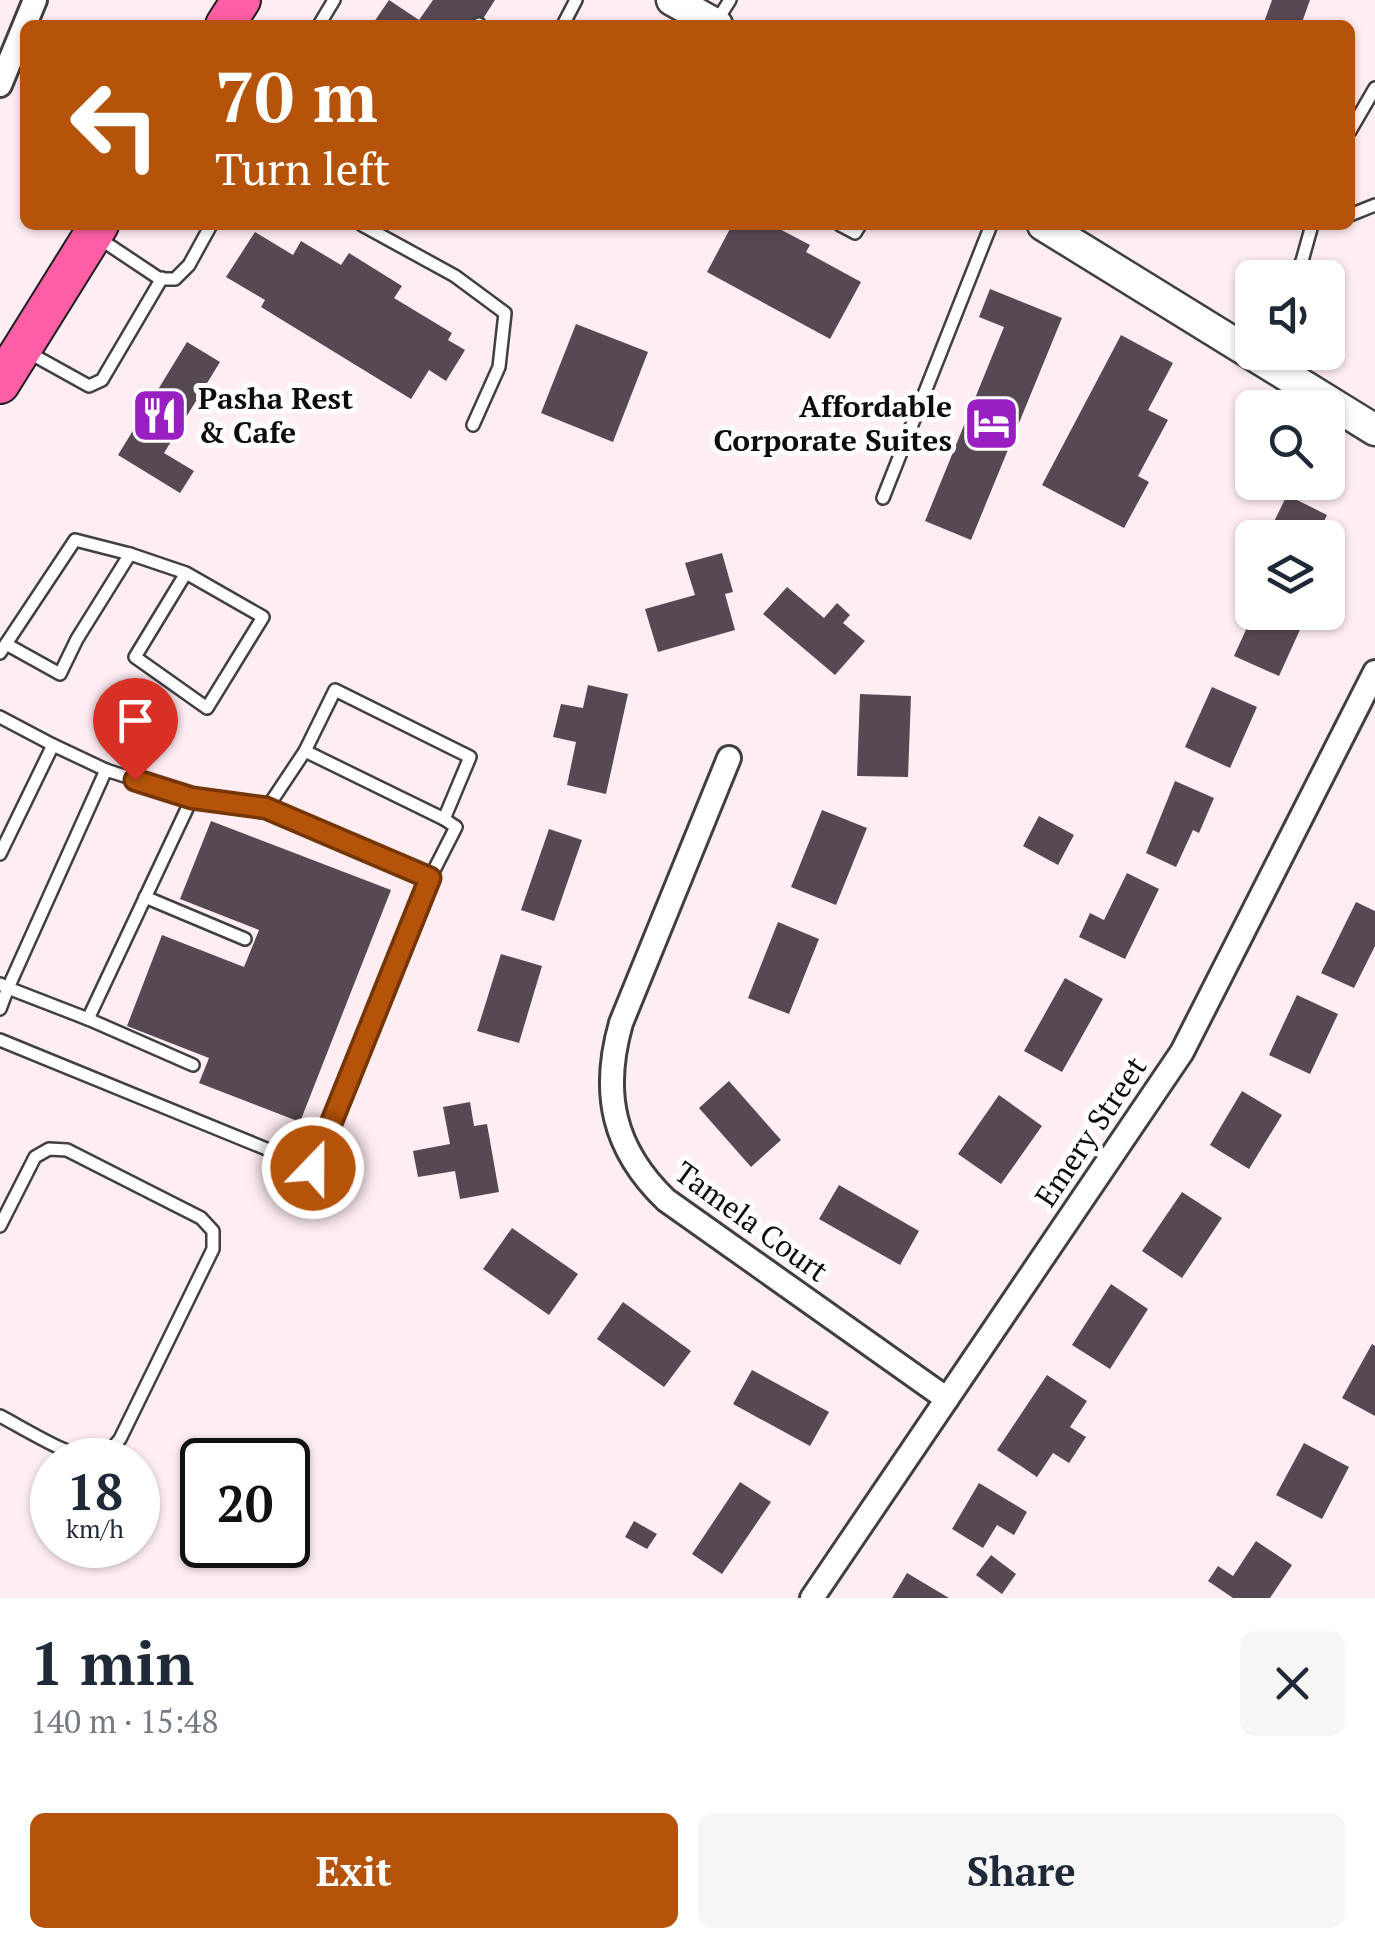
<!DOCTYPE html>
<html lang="en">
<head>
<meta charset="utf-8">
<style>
	body { margin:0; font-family:"PT Serif",serif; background:#f6f6f7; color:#1f2937; height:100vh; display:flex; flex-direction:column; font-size:38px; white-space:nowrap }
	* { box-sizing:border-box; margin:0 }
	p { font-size:32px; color:#747a83 }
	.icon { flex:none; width:55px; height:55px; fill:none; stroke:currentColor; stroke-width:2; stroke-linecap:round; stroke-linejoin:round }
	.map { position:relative; height:1598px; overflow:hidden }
	.panel { display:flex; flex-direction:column; background:#fff; flex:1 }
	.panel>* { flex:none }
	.banner { position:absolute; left:20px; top:20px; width:1335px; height:210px; border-radius:15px; box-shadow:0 2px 8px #0004; background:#b45309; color:#fff; overflow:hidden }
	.controls { position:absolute; left:1235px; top:260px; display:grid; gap:20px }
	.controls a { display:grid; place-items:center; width:110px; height:110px; border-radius:15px; background:#fff; box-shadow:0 2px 8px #0004; font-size:50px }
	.speed { position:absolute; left:30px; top:1438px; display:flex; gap:20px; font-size:50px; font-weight:700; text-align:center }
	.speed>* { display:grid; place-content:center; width:130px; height:130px; border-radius:50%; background:#fff; box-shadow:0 2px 8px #0004; line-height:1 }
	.speed small { font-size:25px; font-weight:400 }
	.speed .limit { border:5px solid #111; border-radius:15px; background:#fff; color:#111 }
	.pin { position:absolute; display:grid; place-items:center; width:85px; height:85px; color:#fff; margin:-102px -42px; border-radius:50% 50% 50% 0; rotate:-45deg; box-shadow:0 0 10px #0007 }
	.pin .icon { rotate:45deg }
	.me { position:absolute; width:110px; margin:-55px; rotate:22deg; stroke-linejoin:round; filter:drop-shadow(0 0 8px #0008) }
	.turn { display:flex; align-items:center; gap:35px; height:210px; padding:0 30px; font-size:45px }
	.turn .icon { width:130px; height:130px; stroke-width:2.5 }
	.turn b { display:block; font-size:70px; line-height:85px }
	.round { display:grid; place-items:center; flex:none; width:105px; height:105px; border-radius:15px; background:#f6f6f7 }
	.overview { display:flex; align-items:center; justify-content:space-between; height:170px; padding:0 30px }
	h1 { font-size:60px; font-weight:600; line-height:75px }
	.cta { display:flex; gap:20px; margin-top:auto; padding:20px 30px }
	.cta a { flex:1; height:115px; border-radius:15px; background:#b45309; color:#fff; font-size:40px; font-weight:600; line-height:115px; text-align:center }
	.cta a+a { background:#f6f6f7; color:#1f2937 }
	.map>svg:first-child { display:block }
</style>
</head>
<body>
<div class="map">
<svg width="1375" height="1598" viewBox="0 0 1375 1598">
	<rect width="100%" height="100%" fill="#ffedf4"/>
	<g fill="#564953">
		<path d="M389 0 419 20 433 0H495L479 25H372Z"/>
		<path d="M1272 0H1310L1301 25H1263Z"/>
		<path d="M732 225H772L810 245 806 252 861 282 830 339 707 272Z"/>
		<path d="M255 232 293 255 301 241 341 265 349 253 402 286 394 298 452 333 448 340 465 350 446 381 429 370 411 399 261 307 265 300 226 277Z"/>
		<path d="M990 289 1062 318 971 540 925 521 1004 327 979 317Z"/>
		<path d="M576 324 648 352 613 442 541 413Z"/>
		<path d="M1121 335 1173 363 1148 410 1168 420 1138 476 1149 482 1124 528 1042 485Z"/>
		<path d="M187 342 220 362 164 453 194 471 180 493 118 455Z"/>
		<path d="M1287 495 1327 515 1316 538H1266Z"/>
		<path d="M1328 543 1339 549 1328 573Z"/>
		<path d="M722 553 733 592 725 594 735 630 658 652 645 609 695 595 685 563Z"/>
		<path d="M787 587 824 618 837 603 850 615 843 623 865 641 835 675 763 614Z"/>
		<path d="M1254 612H1308L1279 676 1234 656Z"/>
		<path d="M588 685 628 694 606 794 567 785 576 742 553 737 561 704 583 708Z"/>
		<path d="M1212 687 1257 707 1230 768 1185 747Z"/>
		<path d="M860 694 911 696 908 777 857 776Z"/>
		<path d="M1175 781 1214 798 1199 833 1193 830 1176 867 1146 853Z"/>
		<path d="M822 810 867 828 836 905 791 887Z"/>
		<path d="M1039 816 1074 835 1058 865 1023 846Z"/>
		<path d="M211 821 391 890 300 1122 199 1083 209 1058 127 1026 162 935 244 967 259 930 180 899Z"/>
		<path d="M549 829 582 840 554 921 521 910Z"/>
		<path d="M1127 873 1159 889 1125 959 1079 937 1090 913 1104 920Z"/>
		<path d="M1356 902 1375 911V946L1354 988 1321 973Z"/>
		<path d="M778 922 819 939 789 1014 748 998Z"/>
		<path d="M501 954 542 966 519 1043 477 1031Z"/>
		<path d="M1065 978 1103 999 1062 1072 1024 1051Z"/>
		<path d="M1297 995 1338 1014 1310 1074 1269 1055Z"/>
		<path d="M729 1081 781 1140 751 1167 699 1108Z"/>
		<path d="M1242 1091 1282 1115 1249 1169 1210 1145Z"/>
		<path d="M999 1095 1042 1126 1001 1184 958 1154Z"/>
		<path d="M470 1102 474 1126 487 1124 499 1192 460 1199 455 1171 418 1177 413 1151 450 1144 443 1107Z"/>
		<path d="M839 1185 919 1231 900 1265 819 1219Z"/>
		<path d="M1182 1192 1222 1218 1182 1278 1142 1251Z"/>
		<path d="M512 1228 578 1274 549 1315 483 1269Z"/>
		<path d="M1111 1284 1148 1309 1110 1369 1072 1345Z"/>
		<path d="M623 1302 691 1351 664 1387 597 1339Z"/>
		<path d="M1372 1344 1375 1346V1416L1342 1398Z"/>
		<path d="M752 1370 829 1412 810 1446 733 1404Z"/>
		<path d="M1047 1375 1087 1401 1070 1427 1086 1437 1069 1463 1053 1453 1037 1477 997 1450Z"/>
		<path d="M1304 1443 1349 1467 1322 1519 1276 1495Z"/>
		<path d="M740 1482 771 1502 722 1574 692 1554Z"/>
		<path d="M979 1483 1027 1512 1014 1535 997 1525 983 1548 952 1529Z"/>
		<path d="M634 1521 657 1534 647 1549 625 1537Z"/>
		<path d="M1256 1541 1292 1565 1270 1598H1233L1208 1581 1218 1566 1233 1576Z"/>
		<path d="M991 1555 1016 1574 1002 1594 976 1575Z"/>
		<path d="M907 1573 949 1598H892Z"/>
	</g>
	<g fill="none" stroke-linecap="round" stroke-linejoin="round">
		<defs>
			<g id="service">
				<path d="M716 22 730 0"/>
				<path d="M479 24V25"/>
				<path d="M319 25 334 0"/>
				<path d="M563 25 576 0"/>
				<path d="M1350 131 1375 88"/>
				<path d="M1350 215 1375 205"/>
				<path d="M362 225 455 276 505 313 499 367 473 425"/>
				<path d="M840 225 855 233 860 225"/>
				<path d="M97 237 160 279H175L189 265 211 225"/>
				<path d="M1292 278 1302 261 1312 225"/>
				<path d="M26 351 89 386 102 380 162 278"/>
				<path d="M883 498 991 225"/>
				<path d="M6 644 60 674 77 639 130 554"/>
				<path d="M0 653 75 540 130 554 186 573 263 617 207 708 135 657 186 573"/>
				<path d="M0 717 53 745"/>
				<path d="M267 808 305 751 335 690 470 757 444 819"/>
				<path d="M0 854 53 745 106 770"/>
				<path d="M145 897 245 939"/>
				<path d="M0 984 8 988 0 1009"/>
				<path d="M88 1019 8 988 106 770 192 798"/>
				<path d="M0 1040 313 1168 430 878 456 827 444 819 305 751"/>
				<path d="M193 1065 88 1019 192 798 267 808 430 878"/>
				<path d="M0 1226 35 1157 49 1149 67 1150 201 1218 213 1231V1249L120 1439C114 1447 105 1455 94 1457 75 1461 20 1426 0 1416"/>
			</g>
			<g id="minor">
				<path d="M0 85 35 0"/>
				<path d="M729 758 621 1023C601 1093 613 1149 666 1200L947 1399"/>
				<path d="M812 1598 1182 1052 1375 672"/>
			</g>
			<g id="tertiary">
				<path d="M672 0 717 25"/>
				<path d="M1043 225 1375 430"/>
			</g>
			<g id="primary">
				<path d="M225 25 241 0"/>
				<path d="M0 384 99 225"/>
			</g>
		</defs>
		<use href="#service" stroke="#404040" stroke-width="16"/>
		<use href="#minor" stroke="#404040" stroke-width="28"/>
		<use href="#tertiary" stroke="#404040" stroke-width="35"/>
		<use href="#primary" stroke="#1e1e1e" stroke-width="42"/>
		<use href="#service" stroke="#fff" stroke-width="11"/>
		<use href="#minor" stroke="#fff" stroke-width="22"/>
		<use href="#tertiary" stroke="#fff" stroke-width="30"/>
		<use href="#primary" stroke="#fe5ea5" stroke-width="38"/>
	</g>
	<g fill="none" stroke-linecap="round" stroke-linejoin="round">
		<defs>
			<path id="route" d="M135 780 192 798 266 808 430 878 313 1168"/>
		</defs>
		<use href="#route" stroke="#753606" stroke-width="25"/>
		<use href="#route" stroke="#b45309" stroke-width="18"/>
	</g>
	<defs>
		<symbol id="restaurant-square" viewBox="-11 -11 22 22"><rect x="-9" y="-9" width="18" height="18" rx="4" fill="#9a1fc3" stroke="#fff"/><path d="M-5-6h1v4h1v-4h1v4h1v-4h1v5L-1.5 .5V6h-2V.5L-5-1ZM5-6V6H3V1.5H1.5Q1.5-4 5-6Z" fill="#fff"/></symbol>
		<symbol id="hotel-square" viewBox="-11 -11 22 22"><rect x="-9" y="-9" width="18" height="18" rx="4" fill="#9a1fc3" stroke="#fff"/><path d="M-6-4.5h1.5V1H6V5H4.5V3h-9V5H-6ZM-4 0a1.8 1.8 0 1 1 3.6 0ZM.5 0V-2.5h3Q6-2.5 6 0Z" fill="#fff"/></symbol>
	</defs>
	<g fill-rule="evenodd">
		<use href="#restaurant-square" x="128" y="384" width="63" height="63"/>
		<use href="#hotel-square" x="960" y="392" width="63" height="63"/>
	</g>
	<g text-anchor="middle" stroke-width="10" stroke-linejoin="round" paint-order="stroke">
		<g font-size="30" font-weight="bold" fill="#0d0d0d" stroke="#fff" text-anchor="start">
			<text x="198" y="409">Pasha Rest<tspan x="198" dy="34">&amp; Cafe</tspan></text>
			<text x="952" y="417" text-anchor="end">Affordable<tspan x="952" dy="34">Corporate Suites</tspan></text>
		</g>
		<g font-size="30" fill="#0d0d0d" stroke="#fff">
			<text transform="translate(1091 1132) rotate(-56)" y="10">Emery Street</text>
			<text transform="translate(751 1222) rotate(36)" y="10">Tamela Court</text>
		</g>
	</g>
</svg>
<div class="controls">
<a><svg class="icon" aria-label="sound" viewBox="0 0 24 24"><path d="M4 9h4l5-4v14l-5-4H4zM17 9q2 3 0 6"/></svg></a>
<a><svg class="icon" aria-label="search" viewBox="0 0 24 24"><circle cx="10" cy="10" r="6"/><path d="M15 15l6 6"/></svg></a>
<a><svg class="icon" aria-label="layers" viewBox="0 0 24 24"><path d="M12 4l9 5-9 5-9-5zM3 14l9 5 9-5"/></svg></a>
</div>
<div class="speed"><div>18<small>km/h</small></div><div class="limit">20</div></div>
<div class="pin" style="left:135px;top:780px;background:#d93025"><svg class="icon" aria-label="arrive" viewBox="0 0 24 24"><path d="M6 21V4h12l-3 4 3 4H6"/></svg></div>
<svg class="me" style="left:313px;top:1168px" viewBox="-20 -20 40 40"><circle r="17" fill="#b45309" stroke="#fff" stroke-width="3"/><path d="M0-11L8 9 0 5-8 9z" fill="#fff"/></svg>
<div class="banner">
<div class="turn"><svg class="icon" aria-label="left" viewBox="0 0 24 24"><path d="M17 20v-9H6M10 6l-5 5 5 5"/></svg><div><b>70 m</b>Turn left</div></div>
</div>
</div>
<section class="panel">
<div class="overview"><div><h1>1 min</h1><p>140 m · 15:48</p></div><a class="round"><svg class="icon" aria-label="close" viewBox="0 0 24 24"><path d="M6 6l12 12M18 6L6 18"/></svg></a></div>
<div class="cta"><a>Exit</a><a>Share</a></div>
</section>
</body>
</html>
